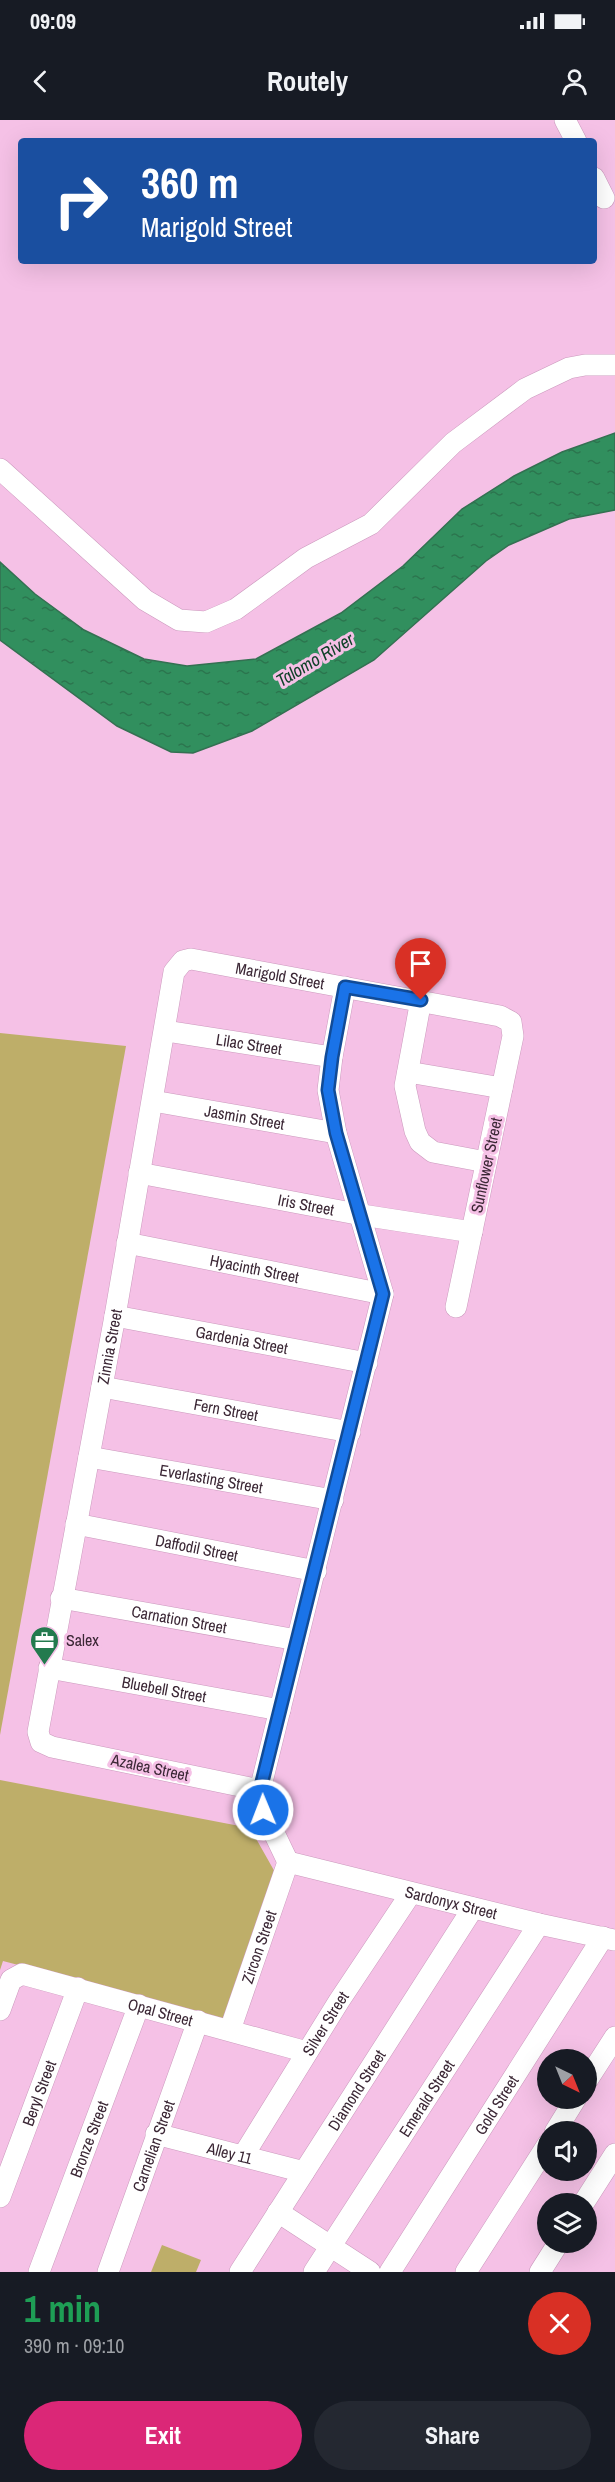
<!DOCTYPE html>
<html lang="en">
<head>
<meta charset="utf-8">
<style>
	body { margin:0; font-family:"Archivo Narrow",sans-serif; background:#242831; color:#f1f3f6; height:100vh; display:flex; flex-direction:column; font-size:22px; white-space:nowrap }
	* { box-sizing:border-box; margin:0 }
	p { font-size:20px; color:#9ea1a6 }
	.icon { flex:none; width:33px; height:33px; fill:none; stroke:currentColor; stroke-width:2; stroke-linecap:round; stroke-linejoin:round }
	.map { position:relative; height:2152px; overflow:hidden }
	.panel { display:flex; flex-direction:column; background:#171b24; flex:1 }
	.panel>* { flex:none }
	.banner { position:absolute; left:18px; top:18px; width:579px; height:126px; border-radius:6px; box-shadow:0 6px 24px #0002; background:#1a4fa0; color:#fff; overflow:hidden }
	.needle { width:39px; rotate:137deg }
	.tools { position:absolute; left:537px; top:1929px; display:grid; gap:12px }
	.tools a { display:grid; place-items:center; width:60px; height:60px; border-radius:50%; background:#171b24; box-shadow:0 6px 24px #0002; font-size:30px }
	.pin { position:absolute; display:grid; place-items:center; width:51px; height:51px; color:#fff; margin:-62px -26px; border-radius:50% 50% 50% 0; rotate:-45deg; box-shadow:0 0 6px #0007 }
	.pin .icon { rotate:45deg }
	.me { position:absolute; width:66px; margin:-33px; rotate:359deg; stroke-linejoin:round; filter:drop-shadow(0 0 4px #0008) }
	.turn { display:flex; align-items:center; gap:21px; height:126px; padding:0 24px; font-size:27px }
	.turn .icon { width:78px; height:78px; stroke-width:2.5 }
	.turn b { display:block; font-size:42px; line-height:51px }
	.round { display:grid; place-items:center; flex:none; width:63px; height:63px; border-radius:32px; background:#242831 }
	.overview { display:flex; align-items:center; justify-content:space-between; height:102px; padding:0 24px }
	h1 { font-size:36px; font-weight:800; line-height:45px; color:#1e9e55 }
	.primary-button { display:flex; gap:12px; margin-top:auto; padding:12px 24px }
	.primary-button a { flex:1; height:69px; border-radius:36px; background:#db2777; color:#fff; font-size:24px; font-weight:800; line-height:69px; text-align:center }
	.primary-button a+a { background:#242831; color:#f1f3f6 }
	.status { display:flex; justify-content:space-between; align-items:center; height:42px; padding:0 30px; background:#171b24; direction:ltr }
	.status svg { height:16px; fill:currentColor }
	header { display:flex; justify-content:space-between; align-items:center; height:78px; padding:0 24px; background:#171b24; font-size:27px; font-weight:800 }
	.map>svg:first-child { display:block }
</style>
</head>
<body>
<div class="status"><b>09:09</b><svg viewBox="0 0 49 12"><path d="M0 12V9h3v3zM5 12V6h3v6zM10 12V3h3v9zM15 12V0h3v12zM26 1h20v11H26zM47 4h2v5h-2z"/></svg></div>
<header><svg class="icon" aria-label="back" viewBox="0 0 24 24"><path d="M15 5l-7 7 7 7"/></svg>Routely<svg class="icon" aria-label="person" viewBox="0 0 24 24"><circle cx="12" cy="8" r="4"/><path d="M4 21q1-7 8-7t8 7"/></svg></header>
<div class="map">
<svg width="615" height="2152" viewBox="0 0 615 2152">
	<defs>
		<pattern id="water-ripples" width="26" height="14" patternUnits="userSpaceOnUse" patternTransform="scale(1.5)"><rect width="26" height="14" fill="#318f5e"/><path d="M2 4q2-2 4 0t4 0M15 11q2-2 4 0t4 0" fill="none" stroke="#2b754e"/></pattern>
	</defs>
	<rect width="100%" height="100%" fill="#f5c1e6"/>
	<g fill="#beae69">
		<path d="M0 913 126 926 0 1615Z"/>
		<path d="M0 1660 250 1708 276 1754 228 1900 3 1841 0 1850Z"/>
		<path d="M162 2125 201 2140 196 2152H151Z"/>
	</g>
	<path fill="url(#water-ripples)" stroke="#347052" stroke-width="1.5" d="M615 313V390L569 399 509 425 486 441 374 540 252 611 193 633 171 632 117 606 0 520V442L35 474 84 510 144 539 187 546 256 539 341 493 403 446 462 389 514 356 562 332Z"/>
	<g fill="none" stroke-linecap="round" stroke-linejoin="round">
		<defs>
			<g id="minor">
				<path d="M565 0 576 21"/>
				<path d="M594 58 604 78"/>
				<path d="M0 349 145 480 179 500 206 502 236 489 306 438 371 404 453 323 525 269 569 248 585 245H615"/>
				<path d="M421 880 405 966 415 1011 420 1022 433 1032 486 1042"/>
				<path id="s1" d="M166 911 332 937"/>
				<path d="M408 952 502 968"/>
				<path id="s2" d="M153 981 336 1013"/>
				<path id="s3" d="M139 1053 362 1095 472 1112"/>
				<path id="s4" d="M127 1123 383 1174"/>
				<path id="s5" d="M115 1196 367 1243"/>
				<path id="s6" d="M102 1267 350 1312"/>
				<path id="s7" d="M89 1337 333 1380"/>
				<path id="s8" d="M76 1404 316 1451"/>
				<path id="s9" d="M61 1478 297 1520"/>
				<path id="s10" d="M49 1548 280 1590"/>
				<path id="s11" d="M260 1670 52 1627 41 1622 38 1612 115 1196 174 852 183 841 191 839 500 896 511 902 513 916 456 1187"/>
				<path d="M288 1742 263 1690 260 1670 383 1174 336 1013 328 970 332 937 345 867"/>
				<path id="s12" d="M288 1742 539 1804 614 1820"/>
				<path id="s13" d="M0 1890 11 1860 22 1854 307 1932"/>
				<path id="s14" d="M230 1910 288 1742"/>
				<path d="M586 1962 615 1917"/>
				<path d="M555 2012 576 1978"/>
				<path id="s15" d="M156 2014 304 2052"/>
				<path id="s16" d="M243 2036 339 1881 411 1773"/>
				<path id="s17" d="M0 2077 78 1868"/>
				<path d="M583 2084 615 2034"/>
				<path d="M278 2092 370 2152"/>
				<path id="s18" d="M39 2152 139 1885"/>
				<path id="s19" d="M108 2152 198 1901"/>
				<path id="s20" d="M240 2152 473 1788"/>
				<path id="s21" d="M314 2152 539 1804"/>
				<path id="s22" d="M390 2152 603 1817"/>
				<path d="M466 2152 548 2024"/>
				<path d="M540 2152 559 2122"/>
			</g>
		</defs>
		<use href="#minor" stroke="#cb99bd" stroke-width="22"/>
		<use href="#minor" stroke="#fff" stroke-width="21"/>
	</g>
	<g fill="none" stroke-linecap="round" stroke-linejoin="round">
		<defs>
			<path id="route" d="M263 1690 260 1670 383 1174 336 1013 328 970 332 937 345 867 421 880"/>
		</defs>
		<use href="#route" stroke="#114b97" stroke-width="15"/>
		<use href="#route" stroke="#1a73e8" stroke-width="10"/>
	</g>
	<defs>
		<symbol id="office-pin" viewBox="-11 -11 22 30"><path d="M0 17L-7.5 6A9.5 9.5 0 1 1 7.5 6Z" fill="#237a4e" stroke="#f5c1e6"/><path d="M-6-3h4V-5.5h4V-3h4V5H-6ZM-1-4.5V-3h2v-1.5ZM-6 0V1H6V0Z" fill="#fff"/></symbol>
	</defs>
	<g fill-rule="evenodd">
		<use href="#office-pin" x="28" y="1504" width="33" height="45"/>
	</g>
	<g text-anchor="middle" stroke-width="6" stroke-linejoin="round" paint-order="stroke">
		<g font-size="16" fill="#3b2735" stroke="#f5c1e6">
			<text dy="6" stroke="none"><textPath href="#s11" startOffset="1120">Marigold Street</textPath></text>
			<text dy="6" stroke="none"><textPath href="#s1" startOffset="84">Lilac Street</textPath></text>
			<text dy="6" stroke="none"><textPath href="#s2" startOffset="93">Jasmin Street</textPath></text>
			<text transform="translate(486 1045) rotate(-78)" y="6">Sunflower Street</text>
			<text dy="6" stroke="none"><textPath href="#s3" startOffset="170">Iris Street</textPath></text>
			<text dy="6" stroke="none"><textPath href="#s4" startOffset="130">Hyacinth Street</textPath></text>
			<text dy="6" stroke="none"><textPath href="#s5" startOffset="129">Gardenia Street</textPath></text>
			<text dy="6" stroke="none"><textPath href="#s11" startOffset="627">Zinnia Street</textPath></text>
			<text dy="6" stroke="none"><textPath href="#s6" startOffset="126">Fern Street</textPath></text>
			<text dy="6" stroke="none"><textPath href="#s7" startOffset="124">Everlasting Street</textPath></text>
			<text dy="6" stroke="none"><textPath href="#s8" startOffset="123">Daffodil Street</textPath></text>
			<text dy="6" stroke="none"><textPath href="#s9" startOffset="120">Carnation Street</textPath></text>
			<text dy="6" stroke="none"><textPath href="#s10" startOffset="117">Bluebell Street</textPath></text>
			<text transform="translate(150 1647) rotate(12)" y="6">Azalea Street</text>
			<text dy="6" stroke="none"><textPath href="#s12" startOffset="168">Sardonyx Street</textPath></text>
			<text dy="6" stroke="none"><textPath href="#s14" startOffset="88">Zircon Street</textPath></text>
			<text dy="6" stroke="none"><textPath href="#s13" startOffset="188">Opal Street</textPath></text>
			<text dy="6" stroke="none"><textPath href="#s16" startOffset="156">Silver Street</textPath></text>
			<text dy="6" stroke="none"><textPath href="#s20" startOffset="216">Diamond Street</textPath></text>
			<text dy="6" stroke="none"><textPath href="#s17" startOffset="111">Beryl Street</textPath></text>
			<text dy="6" stroke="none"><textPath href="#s21" startOffset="207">Emerald Street</textPath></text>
			<text dy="6" stroke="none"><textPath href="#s22" startOffset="198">Gold Street</textPath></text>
			<text dy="6" stroke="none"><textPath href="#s18" startOffset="142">Bronze Street</textPath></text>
			<text dy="6" stroke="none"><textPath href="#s19" startOffset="134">Carnelian Street</textPath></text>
			<text dy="6" stroke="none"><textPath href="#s15" startOffset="76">Alley 11</textPath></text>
		</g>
		<g font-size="16" fill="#3b2735" stroke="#f5c1e6" text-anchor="start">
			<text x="66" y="1526">Salex</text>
		</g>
		<g font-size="18" font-style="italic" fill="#104229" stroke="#f5c1e6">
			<text transform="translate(315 540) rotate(-31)" y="6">Talomo River</text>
		</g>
	</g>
</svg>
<div class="tools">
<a><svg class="needle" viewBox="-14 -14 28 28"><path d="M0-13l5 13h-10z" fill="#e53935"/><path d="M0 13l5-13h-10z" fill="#9ea1a6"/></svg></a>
<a><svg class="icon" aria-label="sound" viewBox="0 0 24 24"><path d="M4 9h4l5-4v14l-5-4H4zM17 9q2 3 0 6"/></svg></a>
<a><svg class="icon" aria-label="layers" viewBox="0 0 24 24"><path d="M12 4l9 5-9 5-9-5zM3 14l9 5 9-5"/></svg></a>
</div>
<div class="pin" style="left:421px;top:880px;background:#d93025"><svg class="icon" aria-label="arrive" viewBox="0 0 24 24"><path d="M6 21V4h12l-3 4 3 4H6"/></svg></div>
<svg class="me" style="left:263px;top:1690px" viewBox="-20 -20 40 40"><circle r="17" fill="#1a73e8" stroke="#fff" stroke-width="3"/><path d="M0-11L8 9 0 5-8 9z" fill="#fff"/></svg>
<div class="banner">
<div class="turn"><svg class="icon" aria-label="right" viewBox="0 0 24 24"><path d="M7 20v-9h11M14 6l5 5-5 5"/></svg><div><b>360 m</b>Marigold Street</div></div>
</div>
</div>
<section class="panel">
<div class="overview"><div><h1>1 min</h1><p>390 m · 09:10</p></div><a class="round" style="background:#d93025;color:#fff"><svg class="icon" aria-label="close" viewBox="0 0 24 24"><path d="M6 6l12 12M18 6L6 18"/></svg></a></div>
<div class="primary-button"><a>Exit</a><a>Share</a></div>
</section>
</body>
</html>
